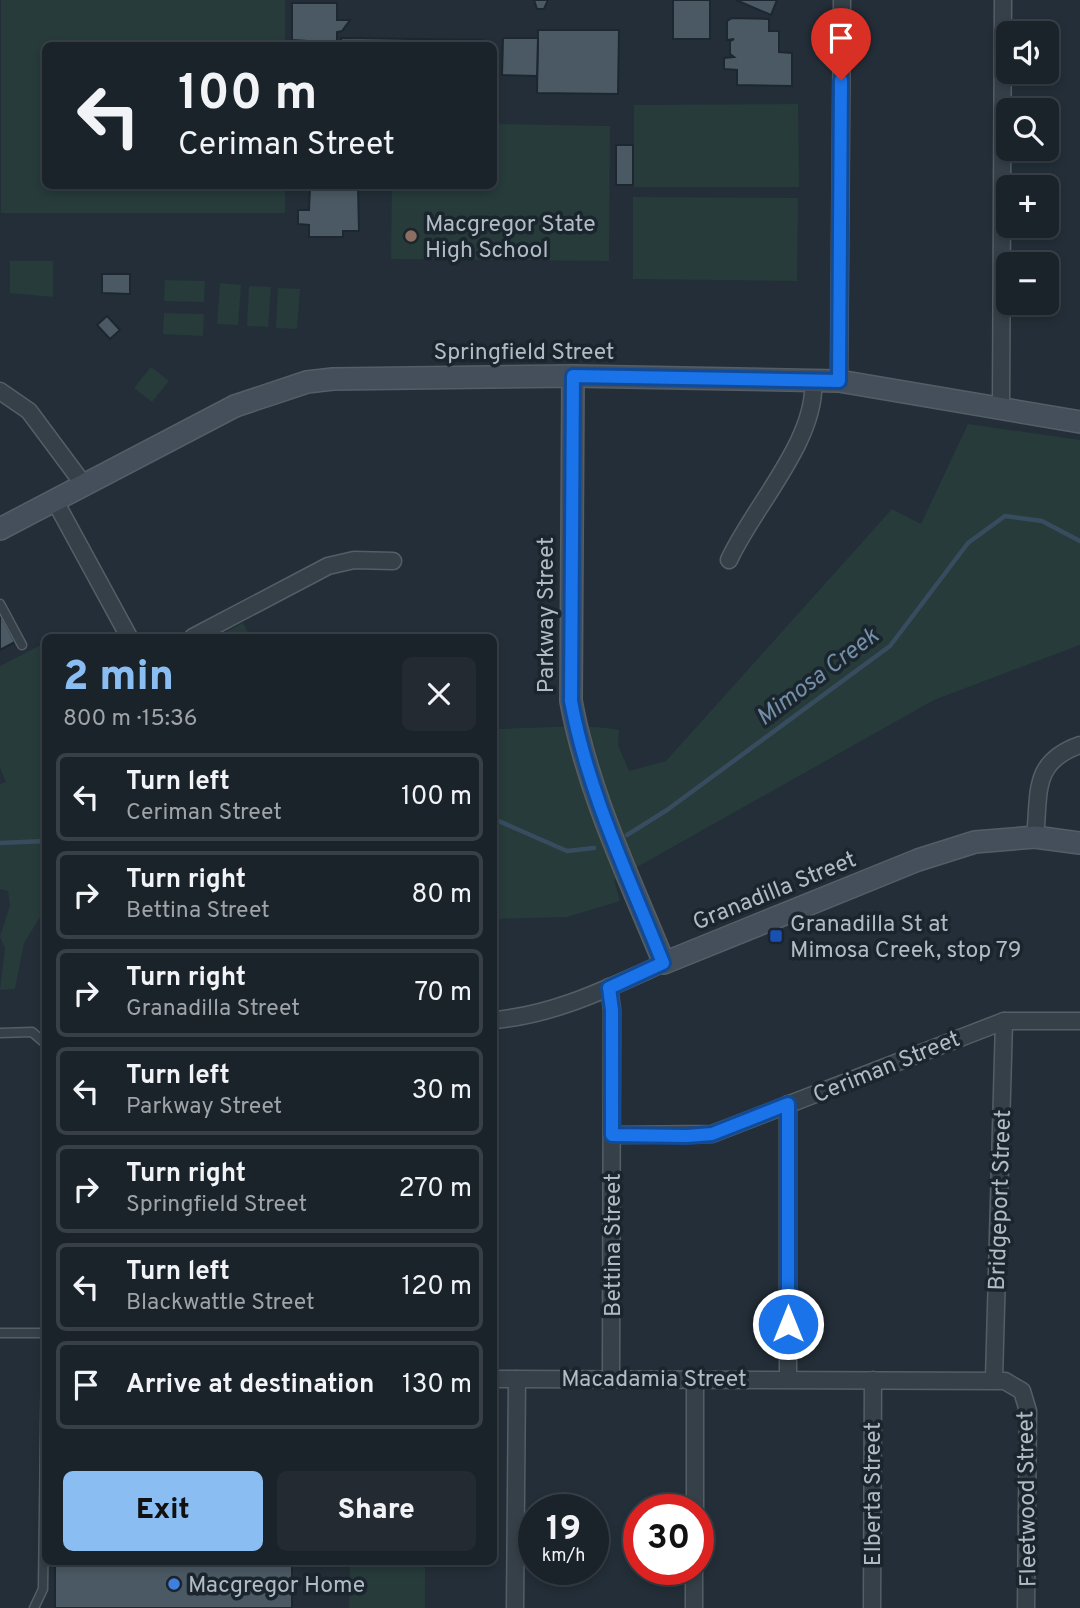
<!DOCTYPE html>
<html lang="en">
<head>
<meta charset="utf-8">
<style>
	body { margin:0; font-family:Overpass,sans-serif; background:#232a32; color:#f1f3f6; height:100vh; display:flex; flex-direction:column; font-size:26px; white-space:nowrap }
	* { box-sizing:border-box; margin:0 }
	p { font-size:23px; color:#9fa4a8 }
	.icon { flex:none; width:38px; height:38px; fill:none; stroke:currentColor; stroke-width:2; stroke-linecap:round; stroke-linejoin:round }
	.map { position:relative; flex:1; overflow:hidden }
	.details { position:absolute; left:42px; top:634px; width:455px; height:931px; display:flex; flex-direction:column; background:#1a222a; border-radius:10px; box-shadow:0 4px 10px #0003,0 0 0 2px #383f47 }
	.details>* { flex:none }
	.top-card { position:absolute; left:42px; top:42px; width:455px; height:147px; border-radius:10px; box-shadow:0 4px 10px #0003,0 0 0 2px #383f47; background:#1a222a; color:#f1f3f6; overflow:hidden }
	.fabs { position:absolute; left:996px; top:21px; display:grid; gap:14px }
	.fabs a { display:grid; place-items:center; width:63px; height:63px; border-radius:10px; background:#1a222a; box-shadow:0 4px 10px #0003,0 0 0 2px #383f47; font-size:35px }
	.speed { position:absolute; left:518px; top:1494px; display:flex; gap:14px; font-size:35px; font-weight:700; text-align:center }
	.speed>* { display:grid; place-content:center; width:91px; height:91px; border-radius:50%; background:#1a222a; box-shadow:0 4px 10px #0003,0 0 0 2px #383f47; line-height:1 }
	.speed small { font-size:18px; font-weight:400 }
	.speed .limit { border:10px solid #d22; background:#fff; color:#111 }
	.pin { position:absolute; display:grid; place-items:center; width:60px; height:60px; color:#fff; margin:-72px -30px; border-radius:50% 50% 50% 0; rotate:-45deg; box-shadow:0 0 7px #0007 }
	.pin .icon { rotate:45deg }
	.me { position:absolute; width:77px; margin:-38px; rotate:0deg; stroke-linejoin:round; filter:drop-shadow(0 0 5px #0008) }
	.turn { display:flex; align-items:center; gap:24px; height:147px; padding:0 21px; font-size:32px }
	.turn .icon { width:91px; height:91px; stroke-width:2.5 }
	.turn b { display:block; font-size:49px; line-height:60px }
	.round { display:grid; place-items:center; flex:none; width:74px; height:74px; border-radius:10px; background:#232a32 }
	.head { display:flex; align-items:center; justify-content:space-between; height:119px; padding:0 21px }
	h1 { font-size:42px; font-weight:800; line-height:52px; color:#8abdf1 }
	.action { display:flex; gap:14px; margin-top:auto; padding:14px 21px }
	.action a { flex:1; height:80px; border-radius:10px; background:#8abdf1; color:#111; font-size:28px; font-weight:800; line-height:80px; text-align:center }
	.action a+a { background:#232a32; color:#f1f3f6 }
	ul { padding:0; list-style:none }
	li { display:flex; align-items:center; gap:21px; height:88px; margin:0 14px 10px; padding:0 7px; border:4px solid #383f47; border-radius:10px }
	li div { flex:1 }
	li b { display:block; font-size:26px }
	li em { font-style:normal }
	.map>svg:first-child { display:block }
</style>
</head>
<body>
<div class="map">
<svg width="1080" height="1608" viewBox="0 0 1080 1608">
	<rect width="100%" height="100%" fill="#232e38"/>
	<g fill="#263b3a">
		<path d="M1 0H285V45L46 46V186H285V213H1Z"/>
		<path d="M798 104 799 187H634V105Z"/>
		<path d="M494 124 610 126 609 261 391 259 392 186H494Z"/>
		<path d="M633 197 798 198 797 281 633 279Z"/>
		<path d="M10 261H53V297L10 293Z"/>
		<path d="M165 280 205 281 204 302 164 301Z"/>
		<path d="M220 283 241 285 238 325 217 324Z"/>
		<path d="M249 286 271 287 268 327 247 326Z"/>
		<path d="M278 288 300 289 297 329 276 328Z"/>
		<path d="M164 313 204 314 203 336 163 334Z"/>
		<path d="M151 367 169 381 152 402 134 388Z"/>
		<path d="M968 424 1080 440V645L934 700 614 880 620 901 567 917 494 919V729C535 729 579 723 619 730L618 745 629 771 666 761 892 509 921 524Z"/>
		<path d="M243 623 250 637H216Z"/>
		<path d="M41 645 46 654 45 909 24 943 15 989 0 990 5 948 0 937 10 905 8 891 0 889V784L6 782 0 768V666Z"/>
		<path d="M350 1561H425V1608H349Z"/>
	</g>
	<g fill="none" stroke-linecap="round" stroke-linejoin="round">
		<g stroke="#374c5e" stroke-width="4.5">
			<path d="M494 819 567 851 594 848"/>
			<path d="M627 835 667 810 890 646 968 543 1005 516 1042 521 1080 541"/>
			<path d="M0 843 46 841"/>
		</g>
	</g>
	<g fill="#4b5964" stroke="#1d272f" stroke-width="2">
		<path d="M534 0H548L544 9H537Z"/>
		<rect x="673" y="0" width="37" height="39"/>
		<path d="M736 0H777L771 15Z"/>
		<path d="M292 3H337V20H350L342 31 337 32V46H307V41L292 40Z"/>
		<path d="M732 18 769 19V31H779V52L792 53V86L737 85V70L724 69V58L734 57 730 54V41L734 39 727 40V21Z"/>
		<path d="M538 30H619L618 94 537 93Z"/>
		<path d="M341 38 483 40V46H341Z"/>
		<path d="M503 38H538L537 76 502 75Z"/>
		<rect x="616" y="145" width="17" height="40"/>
		<path d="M310 186H358L359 231H343V237H309V225L298 224V210H309Z"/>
		<path d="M102 274H130V294L102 293Z"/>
		<path d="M107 316 120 330 110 339 97 325Z"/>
		<path d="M0 613 15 642 0 650Z"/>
		<rect x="55" y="1561" width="237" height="47"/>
	</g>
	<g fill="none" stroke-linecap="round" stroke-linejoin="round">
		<defs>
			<g id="lane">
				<path d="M0 604 22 645"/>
				<path d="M0 1033 32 1032 46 1044"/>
				<path d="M0 1333H46"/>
				<path d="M34 1608 43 1589 46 1352"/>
			</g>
			<g id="street">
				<path d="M839 381 842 0"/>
				<path d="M0 391 29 411 84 485"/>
				<path d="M1001 409 1003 0"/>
				<path d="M55 501 129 637"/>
				<path d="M729 560C753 507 818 439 813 380"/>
				<path d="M193 637 328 566 354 560 393 561"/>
				<path d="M1035 837C1040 793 1031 762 1080 745"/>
				<path d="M609 987 612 1010 611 1377"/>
				<path d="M494 1020C555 1015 608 988 664 963"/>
				<path d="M788 1104V1379"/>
				<path d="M612 1135 712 1134 1004 1021H1080"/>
				<path d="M494 1379 1005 1381 1022 1391 1028 1411 1026 1608"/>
				<path d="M994 1379 1004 1021"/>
				<path d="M695 1510V1378"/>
				<path d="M515 1608 517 1379"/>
				<path d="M694 1608V1570"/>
				<path d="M872 1608 873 1380"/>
			</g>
			<g id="secondary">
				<path d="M573 376 571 701C588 793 629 877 664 963L918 860 975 842 1035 837 1080 843"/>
				<path d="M0 529 235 406 307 382 333 379 573 376 839 381 1080 422"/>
			</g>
		</defs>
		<use href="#lane" stroke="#545e66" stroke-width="11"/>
		<use href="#street" stroke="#545e66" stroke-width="19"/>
		<use href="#secondary" stroke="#545e66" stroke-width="24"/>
		<use href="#lane" stroke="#364048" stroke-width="8"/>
		<use href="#street" stroke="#364048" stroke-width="16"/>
		<use href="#secondary" stroke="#444f5b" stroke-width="21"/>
	</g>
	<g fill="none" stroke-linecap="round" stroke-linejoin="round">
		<defs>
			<path id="route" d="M788 1324V1104L712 1134 687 1136 612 1135V1010L609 988 663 963C629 877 588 793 571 701L573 376 839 381 841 80"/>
		</defs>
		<use href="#route" stroke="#114b97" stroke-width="18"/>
		<use href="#route" stroke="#1a73e8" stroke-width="12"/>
	</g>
	<circle fill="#8d6e63" stroke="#1b252d" stroke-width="2.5" cx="411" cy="236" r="7"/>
	<rect fill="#1a4fb4" stroke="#1b252d" stroke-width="2.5" x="769" y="929" width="14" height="14" rx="3.5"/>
	<circle fill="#3f7fe0" stroke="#1b252d" stroke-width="2.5" cx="174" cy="1584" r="7"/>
	<g text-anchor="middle" stroke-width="7" stroke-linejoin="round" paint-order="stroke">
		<g font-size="23" fill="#b1bbc5" stroke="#1b252d" text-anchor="start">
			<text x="425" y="231">Macgregor State<tspan x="425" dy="26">High School</tspan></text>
			<text x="790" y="931">Granadilla St at<tspan x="790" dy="26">Mimosa Creek, stop 79</tspan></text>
			<text x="188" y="1592">Macgregor Home</text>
		</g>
		<g font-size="23" fill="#b1bbc5" stroke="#1b252d">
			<text x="524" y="359">Springfield Street</text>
			<text transform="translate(545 615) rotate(-90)" y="8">Parkway Street</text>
			<text transform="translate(774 890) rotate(-22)" y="8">Granadilla Street</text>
			<text transform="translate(886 1066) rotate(-22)" y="8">Ceriman Street</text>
			<text transform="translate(999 1200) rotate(-88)" y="8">Bridgeport Street</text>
			<text transform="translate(612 1245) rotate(-90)" y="8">Bettina Street</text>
			<text x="654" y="1386">Macadamia Street</text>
			<text transform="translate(872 1494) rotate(-90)" y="8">Elberta Street</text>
			<text transform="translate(1026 1499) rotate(-91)" y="8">Fleetwood Street</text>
		</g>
		<g font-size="24" font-style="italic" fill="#738fa7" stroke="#1b252d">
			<text transform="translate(817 676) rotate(-37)" y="8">Mimosa Creek</text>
		</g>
	</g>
</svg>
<div class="fabs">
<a><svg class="icon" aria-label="sound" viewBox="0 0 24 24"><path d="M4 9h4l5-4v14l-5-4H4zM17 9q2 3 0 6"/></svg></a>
<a><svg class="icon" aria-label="search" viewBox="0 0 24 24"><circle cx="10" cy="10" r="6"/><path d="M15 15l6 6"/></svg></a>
<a>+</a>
<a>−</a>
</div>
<div class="speed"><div>19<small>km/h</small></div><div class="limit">30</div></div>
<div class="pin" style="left:841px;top:80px;background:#d93025"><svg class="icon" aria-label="arrive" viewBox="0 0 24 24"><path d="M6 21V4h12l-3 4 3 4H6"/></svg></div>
<svg class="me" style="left:788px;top:1324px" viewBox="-20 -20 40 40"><circle r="17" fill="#1a73e8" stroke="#fff" stroke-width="3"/><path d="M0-11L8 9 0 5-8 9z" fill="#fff"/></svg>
<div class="top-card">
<div class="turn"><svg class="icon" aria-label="left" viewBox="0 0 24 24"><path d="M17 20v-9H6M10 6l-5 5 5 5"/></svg><div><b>100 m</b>Ceriman Street</div></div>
</div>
<section class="details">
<div class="head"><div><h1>2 min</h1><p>800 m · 15:36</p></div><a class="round"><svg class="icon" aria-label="close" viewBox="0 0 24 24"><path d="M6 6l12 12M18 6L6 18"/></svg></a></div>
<ul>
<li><svg class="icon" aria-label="left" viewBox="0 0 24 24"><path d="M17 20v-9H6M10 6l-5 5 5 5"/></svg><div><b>Turn left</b><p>Ceriman Street</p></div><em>100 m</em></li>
<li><svg class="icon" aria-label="right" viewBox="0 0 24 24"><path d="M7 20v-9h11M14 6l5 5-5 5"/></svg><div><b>Turn right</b><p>Bettina Street</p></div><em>80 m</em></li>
<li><svg class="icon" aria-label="right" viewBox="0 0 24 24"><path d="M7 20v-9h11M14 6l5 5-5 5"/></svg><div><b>Turn right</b><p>Granadilla Street</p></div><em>70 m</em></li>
<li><svg class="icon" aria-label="left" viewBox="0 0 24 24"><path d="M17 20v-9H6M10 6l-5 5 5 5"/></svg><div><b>Turn left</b><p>Parkway Street</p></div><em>30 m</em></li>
<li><svg class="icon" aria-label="right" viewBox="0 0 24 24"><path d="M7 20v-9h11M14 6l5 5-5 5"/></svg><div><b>Turn right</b><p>Springfield Street</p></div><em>270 m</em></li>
<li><svg class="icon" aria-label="left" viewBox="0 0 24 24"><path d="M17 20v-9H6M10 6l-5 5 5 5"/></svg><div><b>Turn left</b><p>Blackwattle Street</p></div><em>120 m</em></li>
<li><svg class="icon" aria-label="arrive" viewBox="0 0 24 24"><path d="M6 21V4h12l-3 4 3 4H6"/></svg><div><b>Arrive at destination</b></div><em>130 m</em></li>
</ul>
<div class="action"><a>Exit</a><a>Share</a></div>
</section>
</div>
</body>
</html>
